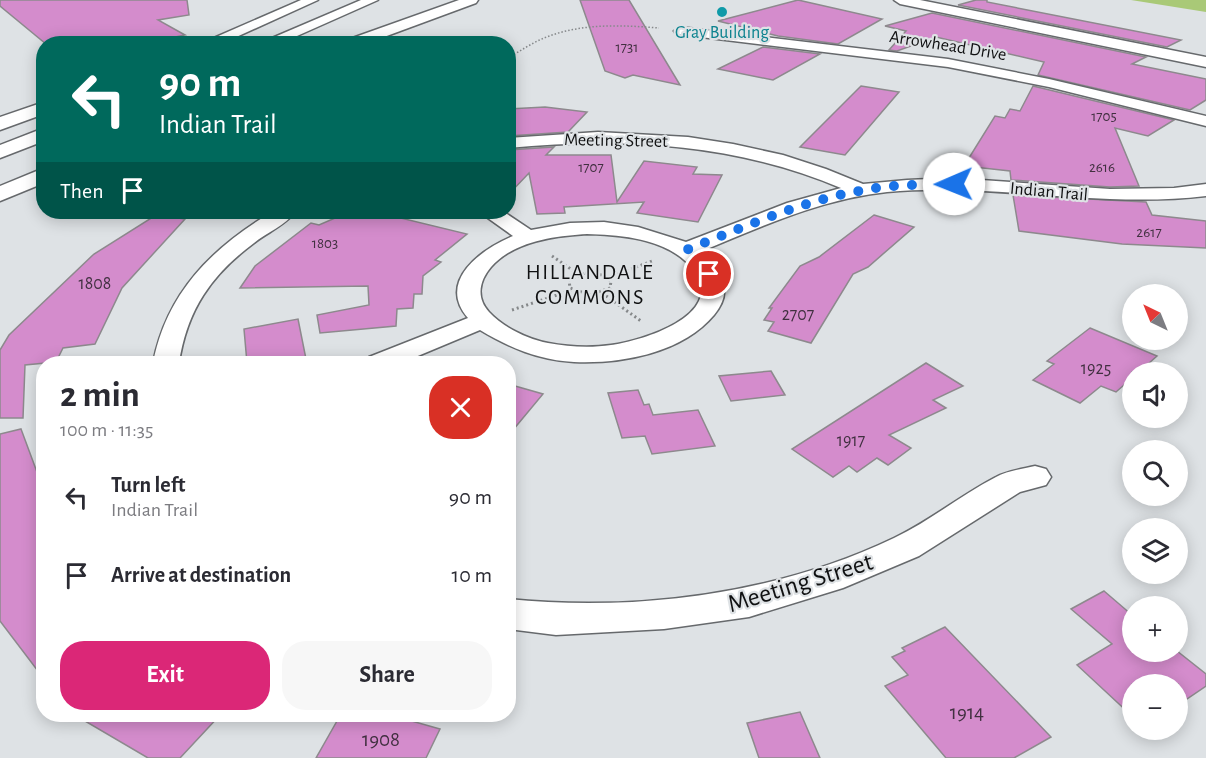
<!DOCTYPE html>
<html lang="en">
<head>
<meta charset="utf-8">
<style>
	body { margin:0; font-family:"Alegreya Sans",sans-serif; background:#f7f7f7; color:#2b2b33; height:100vh; display:flex; flex-direction:column; font-size:22px; white-space:nowrap }
	* { box-sizing:border-box; margin:0 }
	p { font-size:20px; color:#7c7c81 }
	.icon { flex:none; width:33px; height:33px; fill:none; stroke:currentColor; stroke-width:2; stroke-linecap:round; stroke-linejoin:round }
	.map { position:relative; flex:1; overflow:hidden }
	.panel { position:absolute; left:36px; top:356px; width:480px; height:366px; display:flex; flex-direction:column; background:#fff; border-radius:24px; box-shadow:0 3px 15px #0003 }
	.panel>* { flex:none }
	.top-card { position:absolute; left:36px; top:36px; width:480px; height:183px; border-radius:24px; box-shadow:0 3px 15px #0003; background:#00695c; color:#fff; overflow:hidden }
	.needle { width:39px; rotate:317deg }
	.fabs { position:absolute; left:1122px; top:284px; display:grid; gap:12px }
	.fabs a { display:grid; place-items:center; width:66px; height:66px; border-radius:50%; background:#fff; box-shadow:0 3px 15px #0003; font-size:30px }
	.pin { position:absolute; display:grid; place-items:center; width:51px; height:51px; color:#fff; margin:-26px; border:3px solid #fff; border-radius:50%; box-shadow:0 2px 6px #0007 }
	.me { position:absolute; width:66px; margin:-33px; rotate:269deg; stroke-linejoin:round; filter:drop-shadow(0 0 4px #0008) }
	.turn { display:flex; align-items:center; gap:21px; height:126px; padding:0 24px; font-size:27px }
	.turn .icon { width:78px; height:78px; stroke-width:2.5 }
	.turn b { display:block; font-size:42px; line-height:51px }
	.then { display:flex; align-items:center; height:57px; padding:0 24px; background:#0003; gap:12px; font-size:22px }
	.round { display:grid; place-items:center; flex:none; width:63px; height:63px; border-radius:24px; background:#f7f7f7 }
	.summary { display:flex; align-items:center; justify-content:space-between; height:102px; padding:0 24px }
	h1 { font-size:36px; font-weight:600; line-height:45px }
	.button { display:flex; gap:12px; margin-top:auto; padding:12px 24px }
	.button a { flex:1; height:69px; border-radius:24px; background:#db2777; color:#fff; font-size:24px; font-weight:600; line-height:69px; text-align:center }
	.button a+a { background:#f7f7f7; color:#2b2b33 }
	ul { padding:0; list-style:none }
	li { display:flex; align-items:center; gap:18px; height:78px; padding:0 24px }
	li div { flex:1 }
	li b { display:block; font-size:22px }
	li em { font-style:normal }
	.map>svg:first-child { display:block }
</style>
</head>
<body>
<div class="map">
<svg width="1206" height="758" viewBox="0 0 1206 758">
	<rect width="100%" height="100%" fill="#dee2e5"/>
	<path fill="#a9c977" d="M1131 0H1206V12Z"/>
	<g fill="#d48ccc" stroke="#8d898d" stroke-width="1.5">
		<path d="M0 0H187L189 15 158 20 185 35 140 44H89L84 40 46 44 0 6Z"/>
		<path d="M580 0H629L680 85 633 75 625 78 605 71Z"/>
		<path d="M798 0 882 19 838 44 778 36 718 21Z"/>
		<path d="M976 0H987V2L1181 40 1167 47 958 5Z"/>
		<path d="M932 13 1146 57 1132 64 1206 79V100L1190 110 1038 75 1044 62 936 37 897 51 889 50 906 31 885 26Z"/>
		<path d="M763 47 820 54 773 80 718 69Z"/>
		<path d="M861 86 899 92 845 155 800 147Z"/>
		<path d="M1033 86 1174 120 1148 136 1115 128 1139 186 1110 187 1011 180 1010 171 964 166 995 116 1005 118 1010 109 1020 111Z"/>
		<path d="M545 107 587 112 568 132 508 136V109Z"/>
		<path d="M554 147 546 155H611L617 202 644 161 697 167 693 174 722 175 698 222 637 213 644 202 564 207 565 213 537 214 529 173 508 195V150Z"/>
		<path d="M1013 195 1146 202 1152 215 1206 221V248L1122 244 1019 231Z"/>
		<path d="M349 212H376L467 234 435 260 441 262 423 276 422 294H414L413 308 397 309 396 326 320 333 317 315 369 305 368 286 240 288 255 266 311 223 319 225Z"/>
		<path d="M156 215 185 219 122 288 95 344 63 348 56 362 25 365 23 418H0V350L9 335 94 254Z"/>
		<path d="M874 215 914 227 868 267 853 274 811 343 768 331 774 322 764 320 772 308H769L800 266 819 257Z"/>
		<path d="M298 319 306 359 288 363H247L244 329Z"/>
		<path d="M1090 328 1157 356 1139 372H1132V378L1116 392 1101 386 1080 403 1033 380 1054 364 1047 361Z"/>
		<path d="M926 363 963 386 933 400 946 408 889 435 911 448 888 465 877 458 857 472 849 466 833 477 792 449Z"/>
		<path d="M771 371 785 395 731 401 719 376Z"/>
		<path d="M508 384 543 394 508 436Z"/>
		<path d="M638 390 644 405 649 404 653 415 698 410 715 446 652 454 645 436 622 438 608 393Z"/>
		<path d="M21 429 44 491V679L0 621V434Z"/>
		<path d="M1104 591 1132 615V651H1177L1206 674V686L1178 705V684H1132V716L1077 665 1112 644 1071 609Z"/>
		<path d="M945 627 1051 737 1014 758H946L885 686 908 675 892 657 905 651 902 648Z"/>
		<path d="M800 712 820 758H759L747 723Z"/>
		<path d="M73 714H221L180 758H148Z"/>
		<path d="M341 714H387L440 729 426 758H316Z"/>
	</g>
	<g fill="none" stroke-linecap="round" stroke-linejoin="round">
		<defs>
			<g id="minor">
				<path d="M680 27 948 59 1049 79 1206 116V126L1049 87 948 67 676 34 674 31Z"/>
				<path d="M598 132 688 137 733 144 783 155 826 169 863 184 907 180 952 178 1110 189 1174 188 1206 184V196C1099 209 993 182 887 192 820 199 761 227 700 252 710 262 723 274 724 290 725 299 719 309 714 315 682 353 622 364 574 362 539 360 510 348 480 330L401 363H365L369 357 468 318C436 281 482 249 513 236L485 216 482 212H504L531 230 570 223 604 222 638 227 686 242 787 203 841 188C734 143 622 137 508 148V138ZM587 234C624 235 672 239 695 272 725 316 641 341 611 345 591 348 569 347 548 343 527 339 503 327 489 312 476 298 479 281 491 267 514 241 555 236 587 234Z"/>
				<path d="M272 212H295C286 225 266 233 254 243 211 275 187 310 179 363H153C167 292 212 248 272 212Z"/>
				<path d="M1035 466 1046 469 1051 477 1046 485 1020 492 919 556 843 588 749 617 664 629 556 635 508 629V599C637 612 777 594 894 538 930 521 961 495 996 477 1007 471 1022 469 1035 466Z"/>
			</g>
			<g id="tertiary">
				<path d="M301 0H318L221 44H200Z"/>
				<path d="M44 102V114L0 130V117Z"/>
			</g>
			<path id="secondary" d="M894 0H920L1206 57V67L900 4Z"/>
			<g id="motorway">
				<path d="M361 0H378L279 44H258Z"/>
				<path d="M459 0H478L476 3 365 44H342L344 41Z"/>
				<path d="M44 128V141L0 158V145Z"/>
				<path d="M44 168V183L0 201V186Z"/>
			</g>
		</defs>
		<use href="#minor" stroke="#66696c" stroke-width="3"/>
		<use href="#tertiary" stroke="#66696c" stroke-width="3"/>
		<use href="#secondary" stroke="#66696c" stroke-width="3"/>
		<use href="#motorway" stroke="#66696c" stroke-width="3"/>
		<path stroke="#85888a" stroke-width="1.5" stroke-dasharray="1.5 2" stroke-linecap="butt" d="M508 58C520 51 532 43 544 38 581 23 621 25 659 28"/>
		<g stroke="#85888a" stroke-width="3" stroke-dasharray="2 3" stroke-linecap="butt">
			<path d="M552 256 578 274"/>
			<path d="M585 273 603 275 611 281 610 288 590 295 570 288 569 280Z"/>
			<path d="M608 278 652 261"/>
			<path d="M602 293 641 321"/>
			<path d="M512 310 572 290"/>
		</g>
		<use href="#minor" fill="#fff" fill-rule="evenodd"/>
		<use href="#tertiary" fill="#fff" fill-rule="evenodd"/>
		<use href="#secondary" fill="#fff" fill-rule="evenodd"/>
		<use href="#motorway" fill="#fff" fill-rule="evenodd"/>
	</g>
	<g fill="none" stroke-linecap="round" stroke-linejoin="round">
		<path stroke="#1a73e8" stroke-width="10" stroke-dasharray="0 18" d="M709 274 700 261 686 250C742 228 799 202 859 191 890 184 923 185 954 184"/>
	</g>
	<circle fill="#0f9aa8" stroke="#dee2e5" stroke-width="2" cx="722" cy="12" r="6"/>
	<g text-anchor="middle" stroke-width="4.5" stroke-linejoin="round" paint-order="stroke">
		<g font-size="15" fill="#413040">
			<text x="627" y="52">1731</text>
			<text x="1104" y="121">1705</text>
			<text x="591" y="172">1707</text>
			<text x="1102" y="172">2616</text>
			<text x="1149" y="237">2617</text>
			<text x="325" y="248">1803</text>
		</g>
		<g font-size="18" fill="#0d838f" stroke="#dee2e5">
			<text x="722" y="38">Gray Building</text>
		</g>
		<g font-size="18" fill="#101112" stroke="#dee2e5">
			<text transform="translate(948 45) rotate(9)" y="6">Arrowhead Drive</text>
			<text transform="translate(616 140) rotate(1)" y="6">Meeting Street</text>
			<text transform="translate(1049 191) rotate(5)" y="6">Indian Trail</text>
		</g>
		<g font-size="18" fill="#413040">
			<text x="95" y="289">1808</text>
			<text x="798" y="320">2707</text>
			<text x="1096" y="374">1925</text>
			<text x="851" y="446">1917</text>
		</g>
		<g font-size="21" fill="#413040">
			<text x="967" y="719">1914</text>
			<text x="381" y="746">1908</text>
		</g>
		<g font-size="22" letter-spacing="1.5" fill="#101112" stroke="#dee2e5">
			<text x="590" y="279">HILLANDALE<tspan x="590" dy="25">COMMONS</tspan></text>
		</g>
		<g font-size="26" fill="#101112" stroke="#dee2e5">
			<text transform="translate(800 582) rotate(-17)" y="9">Meeting Street</text>
		</g>
	</g>
</svg>
<div class="fabs">
<a><svg class="needle" viewBox="-14 -14 28 28"><path d="M0-13l5 13h-10z" fill="#e53935"/><path d="M0 13l5-13h-10z" fill="#7c7c81"/></svg></a>
<a><svg class="icon" aria-label="sound" viewBox="0 0 24 24"><path d="M4 9h4l5-4v14l-5-4H4zM17 9q2 3 0 6"/></svg></a>
<a><svg class="icon" aria-label="search" viewBox="0 0 24 24"><circle cx="10" cy="10" r="6"/><path d="M15 15l6 6"/></svg></a>
<a><svg class="icon" aria-label="layers" viewBox="0 0 24 24"><path d="M12 4l9 5-9 5-9-5zM3 14l9 5 9-5"/></svg></a>
<a>+</a>
<a>−</a>
</div>
<div class="pin" style="left:709px;top:274px;background:#d93025"><svg class="icon" aria-label="arrive" viewBox="0 0 24 24"><path d="M6 21V4h12l-3 4 3 4H6"/></svg></div>
<svg class="me" style="left:954px;top:184px" viewBox="-20 -20 40 40"><circle r="19" fill="#fff"/><path d="M0-13L10 11 0 6-10 11z" fill="#1a73e8"/></svg>
<div class="top-card">
<div class="turn"><svg class="icon" aria-label="left" viewBox="0 0 24 24"><path d="M17 20v-9H6M10 6l-5 5 5 5"/></svg><div><b>90 m</b>Indian Trail</div></div>
<div class="then">Then<svg class="icon" aria-label="arrive" viewBox="0 0 24 24"><path d="M6 21V4h12l-3 4 3 4H6"/></svg></div>
</div>
<section class="panel">
<div class="summary"><div><h1>2 min</h1><p>100 m · 11:35</p></div><a class="round" style="background:#d93025;color:#fff"><svg class="icon" aria-label="close" viewBox="0 0 24 24"><path d="M6 6l12 12M18 6L6 18"/></svg></a></div>
<ul>
<li><svg class="icon" aria-label="left" viewBox="0 0 24 24"><path d="M17 20v-9H6M10 6l-5 5 5 5"/></svg><div><b>Turn left</b><p>Indian Trail</p></div><em>90 m</em></li>
<li><svg class="icon" aria-label="arrive" viewBox="0 0 24 24"><path d="M6 21V4h12l-3 4 3 4H6"/></svg><div><b>Arrive at destination</b></div><em>10 m</em></li>
</ul>
<div class="button"><a>Exit</a><a>Share</a></div>
</section>
</div>
</body>
</html>
